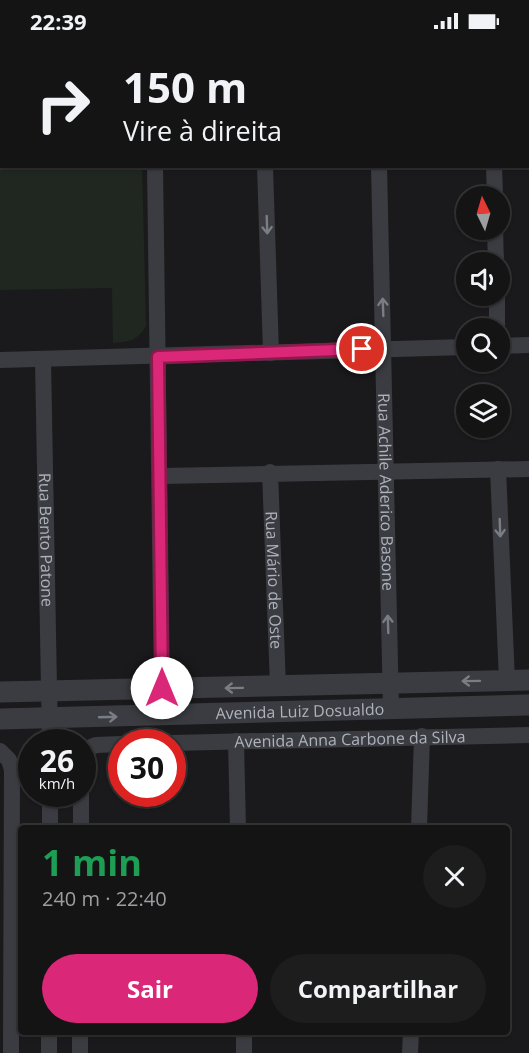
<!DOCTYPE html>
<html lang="pt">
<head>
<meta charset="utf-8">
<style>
	body { margin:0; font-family:"Open Sans",sans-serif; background:#1d1d1e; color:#f1f3f6; height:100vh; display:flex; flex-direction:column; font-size:22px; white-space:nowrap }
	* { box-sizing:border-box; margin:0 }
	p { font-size:20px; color:#9d9ea0 }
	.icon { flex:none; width:33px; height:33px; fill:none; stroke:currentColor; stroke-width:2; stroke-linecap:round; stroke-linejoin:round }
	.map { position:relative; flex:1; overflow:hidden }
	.sheet { position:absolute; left:18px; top:783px; width:492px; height:210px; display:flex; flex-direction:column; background:#141415; border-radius:6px; box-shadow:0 2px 4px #0004,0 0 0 2px #333334 }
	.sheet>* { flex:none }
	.banner { position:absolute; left:0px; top:0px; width:530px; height:126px; box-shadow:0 2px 4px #0004,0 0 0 2px #333334; background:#141415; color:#f1f3f6; overflow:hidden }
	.needle { width:39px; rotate:355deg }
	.buttons { position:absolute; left:456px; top:144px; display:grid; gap:12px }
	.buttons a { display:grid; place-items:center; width:54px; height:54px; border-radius:50%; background:#141415; box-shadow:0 2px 4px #0004,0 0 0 2px #333334; font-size:30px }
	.speed { position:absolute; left:18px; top:687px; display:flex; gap:12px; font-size:30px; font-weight:700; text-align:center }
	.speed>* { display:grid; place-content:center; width:78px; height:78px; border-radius:50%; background:#141415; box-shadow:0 2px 4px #0004,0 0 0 2px #333334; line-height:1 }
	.speed small { font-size:15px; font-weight:400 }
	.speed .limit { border:9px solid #d22; background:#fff; color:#111 }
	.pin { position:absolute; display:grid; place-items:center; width:51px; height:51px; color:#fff; margin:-26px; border:3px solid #fff; border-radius:50%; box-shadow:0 2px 6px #0007 }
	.me { position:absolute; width:66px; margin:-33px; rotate:0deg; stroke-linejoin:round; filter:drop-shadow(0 0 4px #0008) }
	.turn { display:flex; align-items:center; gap:21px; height:126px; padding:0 24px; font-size:27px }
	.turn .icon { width:78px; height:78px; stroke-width:2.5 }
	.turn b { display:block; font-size:42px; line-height:51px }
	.round { display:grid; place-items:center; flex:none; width:63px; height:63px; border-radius:32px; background:#1d1d1e }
	.summary { display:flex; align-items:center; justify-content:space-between; height:102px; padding:0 24px }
	h1 { font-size:36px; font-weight:700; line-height:45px; color:#1e9e55 }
	.button { display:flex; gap:12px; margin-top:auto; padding:12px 24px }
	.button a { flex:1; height:69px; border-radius:36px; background:#db2777; color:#fff; font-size:24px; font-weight:700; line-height:69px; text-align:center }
	.button a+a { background:#1d1d1e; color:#f1f3f6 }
	.status { display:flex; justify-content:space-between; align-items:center; height:42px; padding:0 30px; background:#141415; direction:ltr }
	.status svg { height:16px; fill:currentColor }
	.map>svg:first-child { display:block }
</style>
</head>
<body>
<div class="status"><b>22:39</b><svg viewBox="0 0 49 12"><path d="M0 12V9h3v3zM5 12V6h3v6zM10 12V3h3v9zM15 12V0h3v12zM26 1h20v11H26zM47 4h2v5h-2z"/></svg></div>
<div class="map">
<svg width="529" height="1011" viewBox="0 0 529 1011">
	<rect width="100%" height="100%" fill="#1a1a1c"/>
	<path fill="#202720" d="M0 0H139L2 2V124L142 125 146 284C138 298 129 300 113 301L112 246 0 248Z"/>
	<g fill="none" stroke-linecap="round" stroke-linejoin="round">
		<g stroke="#3b3c41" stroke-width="16">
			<path d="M154 0V2"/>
			<path d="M375 0V2"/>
			<path d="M528 81H529"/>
			<path d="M155 124 162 646 159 674"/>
			<path d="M265 124 271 311"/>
			<path id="s1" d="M379 124 391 667"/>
			<path d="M494 124 495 154"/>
			<path d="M495 188 496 220"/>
			<path d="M497 254V286"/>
			<path d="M500 304 529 303"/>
			<path d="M0 318 466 305"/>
			<path id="s2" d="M43 318 50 700"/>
			<path d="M498 427 507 639"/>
			<path id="s3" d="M270 430 278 645"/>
			<path d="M161 434 529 427"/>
			<path d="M236 699 238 786"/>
			<path id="s4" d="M172 701 529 693"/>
			<path d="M0 709 9 718 12 728 11 1011"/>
			<path d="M82 714 84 708 96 703 122 702"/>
			<path d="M50 786V752"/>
			<path d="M81 786V752"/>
			<path d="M419 786 422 694"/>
			<path d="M244 990V1011"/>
			<path d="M49 1011V990"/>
			<path d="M80 1011V990"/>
			<path d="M410 1011 411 990"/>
		</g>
		<g stroke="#3b3c41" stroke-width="21">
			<path d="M0 650 529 638"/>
			<path id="s5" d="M0 677 529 663"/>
		</g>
	</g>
	<defs><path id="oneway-shaft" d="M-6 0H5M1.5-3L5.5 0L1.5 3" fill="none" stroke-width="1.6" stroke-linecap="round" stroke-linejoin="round" transform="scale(1.5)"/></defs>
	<g stroke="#7a7d84">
		<use href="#oneway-shaft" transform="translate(267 183) rotate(88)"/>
		<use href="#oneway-shaft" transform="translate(383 265) rotate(-92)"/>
		<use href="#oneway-shaft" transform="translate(500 486) rotate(88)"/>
		<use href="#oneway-shaft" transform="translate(388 582) rotate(-92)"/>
		<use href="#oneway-shaft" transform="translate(471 639) rotate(179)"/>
		<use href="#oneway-shaft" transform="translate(234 646) rotate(179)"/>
		<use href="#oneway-shaft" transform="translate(108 675) rotate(-2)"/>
	</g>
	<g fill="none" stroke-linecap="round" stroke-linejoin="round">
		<defs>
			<path id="route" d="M162 646 158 315 362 307"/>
		</defs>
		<use href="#route" stroke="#8e194d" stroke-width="15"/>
		<use href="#route" stroke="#db2777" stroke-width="10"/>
	</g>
	<g text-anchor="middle" stroke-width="6" stroke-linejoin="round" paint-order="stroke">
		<g font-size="16" fill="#adb2bb" stroke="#151517">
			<text dy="6" stroke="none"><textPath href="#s1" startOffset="326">Rua Achile Aderico Basone</textPath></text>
			<text dy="6" stroke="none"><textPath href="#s2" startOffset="180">Rua Bento Patone</textPath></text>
			<text dy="6" stroke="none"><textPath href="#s3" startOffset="108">Rua Mário de Oste</textPath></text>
			<text dy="6" stroke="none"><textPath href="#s5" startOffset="300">Avenida Luiz Dosualdo</textPath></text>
			<text dy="6" stroke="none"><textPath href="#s4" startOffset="178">Avenida Anna Carbone da Silva</textPath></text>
		</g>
	</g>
</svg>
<div class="buttons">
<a><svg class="needle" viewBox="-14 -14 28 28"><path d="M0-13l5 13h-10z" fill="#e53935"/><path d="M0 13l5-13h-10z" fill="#9d9ea0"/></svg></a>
<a><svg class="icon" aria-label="sound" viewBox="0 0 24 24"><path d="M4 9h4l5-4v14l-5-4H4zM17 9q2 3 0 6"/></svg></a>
<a><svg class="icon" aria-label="search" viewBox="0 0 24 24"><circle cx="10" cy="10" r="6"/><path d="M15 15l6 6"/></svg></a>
<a><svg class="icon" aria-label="layers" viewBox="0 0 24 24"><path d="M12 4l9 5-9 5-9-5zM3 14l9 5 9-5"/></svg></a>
</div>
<div class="speed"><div>26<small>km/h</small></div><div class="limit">30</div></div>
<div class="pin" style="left:362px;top:307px;background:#d93025"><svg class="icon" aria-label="arrive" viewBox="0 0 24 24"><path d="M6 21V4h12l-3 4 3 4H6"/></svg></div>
<svg class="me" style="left:162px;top:646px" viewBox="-20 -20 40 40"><circle r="19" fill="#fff"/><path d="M0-13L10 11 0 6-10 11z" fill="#db2777"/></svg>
<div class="banner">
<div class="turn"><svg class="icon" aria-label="right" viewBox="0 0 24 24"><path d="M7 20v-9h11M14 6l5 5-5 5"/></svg><div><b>150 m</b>Vire à direita</div></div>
</div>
<section class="sheet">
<div class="summary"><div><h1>1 min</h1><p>240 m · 22:40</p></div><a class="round"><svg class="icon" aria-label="close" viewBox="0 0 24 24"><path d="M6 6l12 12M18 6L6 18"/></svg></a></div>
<div class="button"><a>Sair</a><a>Compartilhar</a></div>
</section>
</div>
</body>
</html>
